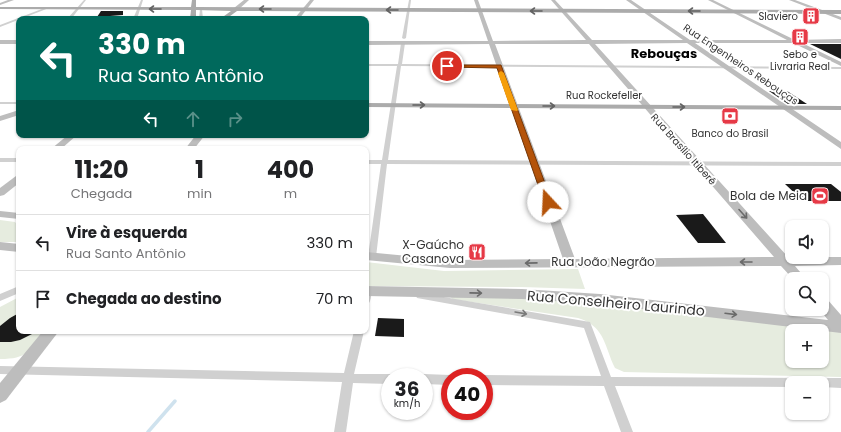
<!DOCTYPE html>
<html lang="pt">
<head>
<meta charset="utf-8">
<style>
	body { margin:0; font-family:Poppins,sans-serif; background:#f6f6f6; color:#202124; height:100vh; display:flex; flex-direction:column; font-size:15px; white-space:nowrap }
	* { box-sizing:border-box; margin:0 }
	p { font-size:13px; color:#757577 }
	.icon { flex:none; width:22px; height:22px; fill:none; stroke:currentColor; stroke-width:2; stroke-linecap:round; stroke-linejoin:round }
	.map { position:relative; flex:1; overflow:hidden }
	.panel { position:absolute; left:16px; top:146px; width:353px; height:188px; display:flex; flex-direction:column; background:#fff; border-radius:8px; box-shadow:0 1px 3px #0004 }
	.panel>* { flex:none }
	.top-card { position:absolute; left:16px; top:16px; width:353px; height:122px; border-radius:8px; box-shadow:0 1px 3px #0004; background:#00695c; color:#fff; overflow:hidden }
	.controls { position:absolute; left:785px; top:220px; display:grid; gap:8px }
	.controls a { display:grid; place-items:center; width:44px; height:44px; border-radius:8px; background:#fff; box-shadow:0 1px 3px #0004; font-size:20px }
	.speed { position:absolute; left:381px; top:368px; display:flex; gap:8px; font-size:20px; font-weight:700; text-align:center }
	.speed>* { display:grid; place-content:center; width:52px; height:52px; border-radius:50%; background:#fff; box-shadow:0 1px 3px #0004; line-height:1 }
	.speed small { font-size:10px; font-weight:400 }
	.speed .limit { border:6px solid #d22; background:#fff; color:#111 }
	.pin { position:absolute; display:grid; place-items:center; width:34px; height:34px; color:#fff; margin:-17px; border:2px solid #fff; border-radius:50%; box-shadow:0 1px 4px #0007 }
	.me { position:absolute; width:44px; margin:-22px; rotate:340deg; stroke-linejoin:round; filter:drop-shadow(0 0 3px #0008) }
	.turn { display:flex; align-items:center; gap:14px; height:84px; padding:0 16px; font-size:18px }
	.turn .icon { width:52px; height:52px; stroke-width:2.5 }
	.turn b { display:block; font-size:28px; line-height:34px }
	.lanes { display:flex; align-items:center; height:38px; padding:0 16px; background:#0003; justify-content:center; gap:20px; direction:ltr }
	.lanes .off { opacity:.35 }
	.eta { display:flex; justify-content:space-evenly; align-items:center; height:68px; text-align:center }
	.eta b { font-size:24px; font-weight:700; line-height:28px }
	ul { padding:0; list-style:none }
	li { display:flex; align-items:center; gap:12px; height:56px; padding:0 16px; border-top:1px solid #e0e0e0 }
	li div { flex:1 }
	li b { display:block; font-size:15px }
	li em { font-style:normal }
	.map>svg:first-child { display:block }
</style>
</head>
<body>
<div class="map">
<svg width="841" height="432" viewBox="0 0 841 432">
	<rect width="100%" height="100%" fill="#fff"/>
	<g fill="#e6ecdf" fill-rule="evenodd">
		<path d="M0 220 15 222 19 227V242H0Z"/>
		<path d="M366 262 444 271 578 269 585 289 521 287 366 286Z"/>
		<path d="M452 296 602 301 841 332V377L624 372 615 368 613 364C604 342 603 326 578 318L452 299 451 297ZM792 331H822V361H792Z"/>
		<path d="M19 297V331H45C28 351 28 359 0 359V307Z"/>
	</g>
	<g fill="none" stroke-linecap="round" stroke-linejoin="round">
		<path stroke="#cfe2ee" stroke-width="3.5" d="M148 432 175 401"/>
	</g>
	<g fill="#1a1a1a">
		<path d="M101 11H123V15L97 17Z"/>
		<path d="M810 44H841V59Z"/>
		<path d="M769 91H787L807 104H788Z"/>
		<path d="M785 184H831L841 192V201H803Z"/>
		<path d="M703 214 726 243H698L676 215Z"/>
		<path d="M19 313V331H38L20 340 11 342H0V326L10 318Z"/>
		<path d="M378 318 404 319V337L375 336Z"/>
	</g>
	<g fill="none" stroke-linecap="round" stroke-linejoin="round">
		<g fill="#d0d0d0" fill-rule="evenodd">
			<path d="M84 0H86L71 19H67Z"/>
			<path d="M141 0H143L137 19H133Z"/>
			<path d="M409 0H411L406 38 404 39 402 38Z"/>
			<path d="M47 7 49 8 0 27V25Z"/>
			<path d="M201 8 202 9 203 19H199L200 9Z"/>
			<path d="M403 42 405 43 402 64 841 67V69L401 66 388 160 841 162V166L387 164 376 257 375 259H369L368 257 381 164H366V160H382L397 66H366V64H398L401 43Z"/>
			<rect x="0" y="102" width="19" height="2"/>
			<rect x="0" y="158" width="19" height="4"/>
			<path d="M19 286V293L0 301V294Z"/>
			<path d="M366 288 370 289C372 293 371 300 369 303L366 304Z"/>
			<path d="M420 293 590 322 611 377 841 378V388L822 387V383H792V387L615 386 633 432H621L604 386 484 385V377H480L484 375 601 376 584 328 417 298 416 296 417 294Z"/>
			<path d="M354 331H364L354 374H390L394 377H390V384L353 383 346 432H334L342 382 0 374V366L344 373Z"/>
			<path d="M424 374 450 375 454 377H450V385L424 384V377H420Z"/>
		</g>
		<g fill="#bdbdbd" fill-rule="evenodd">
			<path d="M8 0H14L0 5V3Z"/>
			<path d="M244 0H249L238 10H234V8Z"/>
			<path d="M310 0H314L299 19H294Z"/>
			<path d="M474 0H478L493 41 586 40 551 0H555L592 40H683L626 0H631L690 40H787L708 0H713L795 40 841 39V43H802L841 62V66L793 43H695L841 142V149L687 43 595 44 788 257H841V265L795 266 806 279H793L781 266 450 268 366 260V252L450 260 563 259 489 44 366 45V41H488ZM495 44H589L774 257 575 259Z"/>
			<path d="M789 0H795L841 17V20Z"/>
			<rect x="0" y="40" width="19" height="4"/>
			<path d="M19 110V115L0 121V116Z"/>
			<path d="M68 135H77L61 149H51Z"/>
			<path d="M196 135H205L194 149H185Z"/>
			<path d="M19 175V183L4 195 0 196V188L16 176Z"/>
			<path d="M0 211 19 213V219L0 217Z"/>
			<path d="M0 242 19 244V252L0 250Z"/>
			<path d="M366 286 522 289 600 294 828 320 819 309H822V298L827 299 841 315V333L600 304 522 299 366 296Z"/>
			<path d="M43 331H59L6 400 0 403V383Z"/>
		</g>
		<g fill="#ababab" fill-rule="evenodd">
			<path d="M192 0H196V7L841 10V14L237 11 226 19H220L231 11 196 10V19H190L191 10 0 9V7H191Z"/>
			<path d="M366 103 841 106V110L366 107Z"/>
		</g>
	</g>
	<defs><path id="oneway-shaft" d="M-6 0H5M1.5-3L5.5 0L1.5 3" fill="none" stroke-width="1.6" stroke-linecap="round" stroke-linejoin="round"/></defs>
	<g stroke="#636363">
		<use href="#oneway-shaft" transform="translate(155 9) rotate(-180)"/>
		<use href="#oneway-shaft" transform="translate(265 9) rotate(-180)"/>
		<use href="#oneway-shaft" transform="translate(392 10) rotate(-180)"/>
		<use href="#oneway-shaft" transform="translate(536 11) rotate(-180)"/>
		<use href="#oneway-shaft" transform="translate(694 11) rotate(-180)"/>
		<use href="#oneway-shaft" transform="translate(419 105)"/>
		<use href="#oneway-shaft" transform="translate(549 106)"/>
		<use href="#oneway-shaft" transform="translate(679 107)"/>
	</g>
	<g stroke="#6a6a6a">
		<use href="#oneway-shaft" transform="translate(743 214) rotate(48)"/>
		<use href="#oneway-shaft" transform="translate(746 262) rotate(180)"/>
		<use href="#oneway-shaft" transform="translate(531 263) rotate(179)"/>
		<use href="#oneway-shaft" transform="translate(476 293) rotate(1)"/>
		<use href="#oneway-shaft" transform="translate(731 314) rotate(7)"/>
	</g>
	<use stroke="#7a7a7a" href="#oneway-shaft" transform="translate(521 313) rotate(10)"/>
	<path fill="#b45309" stroke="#753606" d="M445 65H501L552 202 551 204H545L544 202 497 68 447 67H445Z"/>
	<path fill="#f59e0b" d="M501 71 504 73 518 110 517 111 511 110 498 73Z"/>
	<defs>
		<symbol id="building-square" viewBox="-11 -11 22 22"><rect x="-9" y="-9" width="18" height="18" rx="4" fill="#e63946" stroke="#fff"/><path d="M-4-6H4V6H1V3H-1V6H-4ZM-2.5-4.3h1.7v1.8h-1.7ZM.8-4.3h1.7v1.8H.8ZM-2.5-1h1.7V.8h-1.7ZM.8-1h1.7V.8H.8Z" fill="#fff"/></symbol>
		<symbol id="bank-square" viewBox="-11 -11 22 22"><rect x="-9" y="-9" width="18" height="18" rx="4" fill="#e63946" stroke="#fff"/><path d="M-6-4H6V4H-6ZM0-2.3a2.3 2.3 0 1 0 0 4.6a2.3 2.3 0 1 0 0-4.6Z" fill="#fff"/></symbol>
		<symbol id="stadium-square" viewBox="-11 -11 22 22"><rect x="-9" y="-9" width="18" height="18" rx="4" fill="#e63946" stroke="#fff"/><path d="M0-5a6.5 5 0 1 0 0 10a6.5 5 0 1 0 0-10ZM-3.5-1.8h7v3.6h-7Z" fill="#fff"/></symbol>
		<symbol id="restaurant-square" viewBox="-11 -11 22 22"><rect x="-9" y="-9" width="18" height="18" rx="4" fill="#e63946" stroke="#fff"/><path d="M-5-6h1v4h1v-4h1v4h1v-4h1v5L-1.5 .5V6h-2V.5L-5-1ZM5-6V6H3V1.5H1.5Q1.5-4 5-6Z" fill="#fff"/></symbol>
	</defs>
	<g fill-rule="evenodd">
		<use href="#building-square" x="801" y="6" width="20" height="20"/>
		<use href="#building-square" x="790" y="27" width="20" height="20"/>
		<use href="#bank-square" x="720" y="106" width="20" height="20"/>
		<use href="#stadium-square" x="810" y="186" width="20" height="20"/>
		<use href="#restaurant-square" x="467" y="242" width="20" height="20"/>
	</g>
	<g text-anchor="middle" stroke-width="4" stroke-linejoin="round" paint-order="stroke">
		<g font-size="10" fill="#333" stroke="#fff">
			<text x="798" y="20" text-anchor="end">Slaviero</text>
			<text x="800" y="58">Sebo e<tspan x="800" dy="12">Livraria Real</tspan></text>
			<text x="730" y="137">Banco do Brasil</text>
		</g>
		<g font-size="10" fill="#333" stroke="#fff">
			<text transform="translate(741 64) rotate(34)" y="4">Rua Engenheiros Rebouças</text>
			<text x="604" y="99">Rua Rockefeller</text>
			<text transform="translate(684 149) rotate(48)" y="4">Rua Brasílio Itiberê</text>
		</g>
		<g font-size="12" fill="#333" stroke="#fff" text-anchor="end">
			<text x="807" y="200">Bola de Meia</text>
			<text x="464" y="249">X-Gaúcho<tspan x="464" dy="14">Casanova</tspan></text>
		</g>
		<g font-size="12" fill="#333" stroke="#fff">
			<text x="603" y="266">Rua João Negrão</text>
		</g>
		<g font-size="13" font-weight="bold" fill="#000" stroke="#fff">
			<text x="664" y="58">Rebouças</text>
		</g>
		<g font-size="14" fill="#333" stroke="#fff">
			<text transform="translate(616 303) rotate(5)" y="5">Rua Conselheiro Laurindo</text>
		</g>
	</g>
</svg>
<div class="controls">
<a><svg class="icon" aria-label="sound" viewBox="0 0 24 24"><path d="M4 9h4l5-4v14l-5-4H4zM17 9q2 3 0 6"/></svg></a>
<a><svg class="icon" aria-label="search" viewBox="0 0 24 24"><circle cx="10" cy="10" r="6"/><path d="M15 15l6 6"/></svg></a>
<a>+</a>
<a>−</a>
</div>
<div class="speed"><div>36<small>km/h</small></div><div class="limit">40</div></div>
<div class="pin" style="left:447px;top:66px;background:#d93025"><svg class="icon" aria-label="arrive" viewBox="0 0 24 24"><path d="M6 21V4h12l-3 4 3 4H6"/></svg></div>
<svg class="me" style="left:548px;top:202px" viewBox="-20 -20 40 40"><circle r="19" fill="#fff"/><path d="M0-13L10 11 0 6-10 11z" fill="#b45309"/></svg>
<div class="top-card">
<div class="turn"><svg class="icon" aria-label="left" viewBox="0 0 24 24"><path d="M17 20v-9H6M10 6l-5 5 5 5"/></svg><div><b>330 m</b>Rua Santo Antônio</div></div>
<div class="lanes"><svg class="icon" aria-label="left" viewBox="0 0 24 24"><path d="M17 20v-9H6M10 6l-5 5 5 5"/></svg><svg class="icon off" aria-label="ahead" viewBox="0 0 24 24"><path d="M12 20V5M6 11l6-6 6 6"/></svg><svg class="icon off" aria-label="right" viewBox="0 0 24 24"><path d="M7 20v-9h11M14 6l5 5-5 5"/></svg></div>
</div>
<section class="panel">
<div class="eta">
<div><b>11:20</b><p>Chegada</p></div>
<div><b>1</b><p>min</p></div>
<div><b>400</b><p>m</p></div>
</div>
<ul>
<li><svg class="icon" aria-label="left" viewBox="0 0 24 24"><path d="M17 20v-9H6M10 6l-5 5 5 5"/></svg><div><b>Vire à esquerda</b><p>Rua Santo Antônio</p></div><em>330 m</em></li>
<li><svg class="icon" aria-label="arrive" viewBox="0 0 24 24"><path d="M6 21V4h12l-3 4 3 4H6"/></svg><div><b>Chegada ao destino</b></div><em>70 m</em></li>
</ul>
</section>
</div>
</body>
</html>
